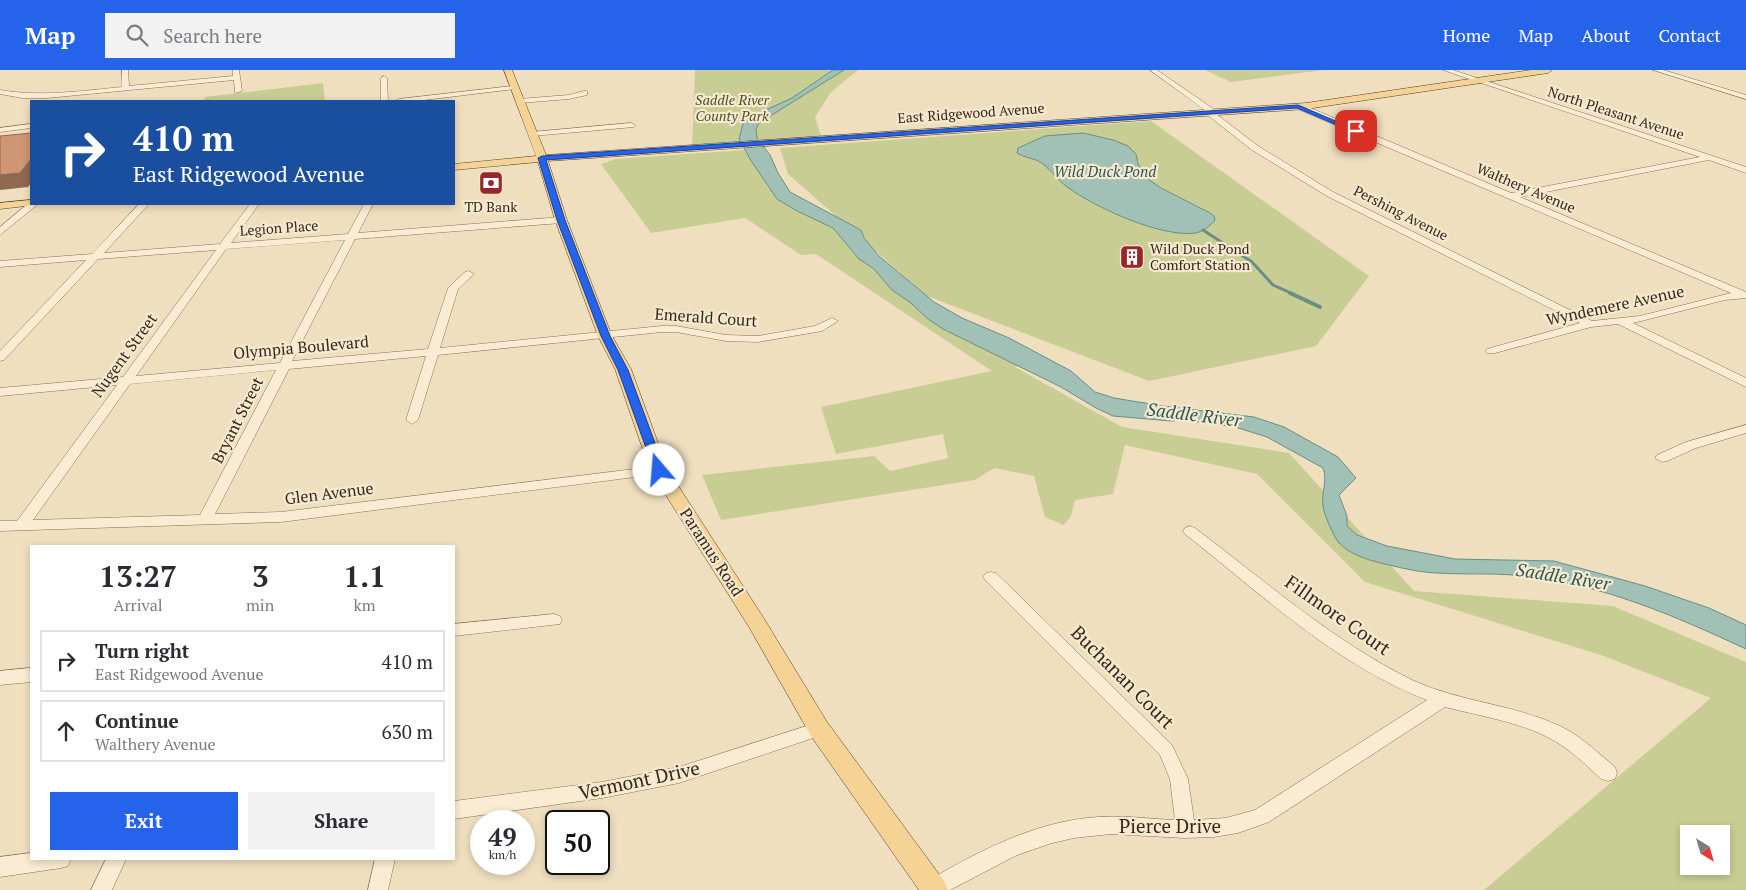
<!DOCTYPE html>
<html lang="en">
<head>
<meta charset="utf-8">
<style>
	body { margin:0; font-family:"PT Serif",serif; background:#f2f2f3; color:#2b2b33; height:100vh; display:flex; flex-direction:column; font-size:19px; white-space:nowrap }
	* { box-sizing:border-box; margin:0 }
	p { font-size:16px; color:#7c7c81 }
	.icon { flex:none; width:28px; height:28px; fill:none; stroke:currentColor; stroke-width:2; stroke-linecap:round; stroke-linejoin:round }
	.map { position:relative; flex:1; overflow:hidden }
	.drawer { position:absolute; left:30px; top:475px; width:425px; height:315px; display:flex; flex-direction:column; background:#fff; border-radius:0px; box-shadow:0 2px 8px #0003 }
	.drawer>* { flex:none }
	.guide { position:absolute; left:30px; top:30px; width:425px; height:105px; border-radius:0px; box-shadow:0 2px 8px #0003; background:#1a4fa0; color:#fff; overflow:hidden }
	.needle { width:32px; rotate:143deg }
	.tools { position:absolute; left:1680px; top:755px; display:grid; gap:10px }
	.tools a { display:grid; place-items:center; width:50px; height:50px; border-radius:0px; background:#fff; box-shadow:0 2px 8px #0003; font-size:25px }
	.speed { position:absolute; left:470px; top:740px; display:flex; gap:10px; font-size:25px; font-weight:700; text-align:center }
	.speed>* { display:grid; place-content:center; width:65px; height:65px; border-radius:50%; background:#fff; box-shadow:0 2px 8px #0003; line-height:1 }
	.speed small { font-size:12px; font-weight:400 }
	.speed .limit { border:2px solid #111; border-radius:8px; background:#fff; color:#111 }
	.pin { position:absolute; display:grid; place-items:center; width:42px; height:42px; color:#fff; margin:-21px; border-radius:10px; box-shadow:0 2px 8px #0006 }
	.me { position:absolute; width:55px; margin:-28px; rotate:342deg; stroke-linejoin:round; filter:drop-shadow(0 0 4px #0008) }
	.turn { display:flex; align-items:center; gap:18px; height:105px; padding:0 20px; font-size:22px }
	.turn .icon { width:65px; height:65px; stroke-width:2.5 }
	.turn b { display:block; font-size:35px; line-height:42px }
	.eta { display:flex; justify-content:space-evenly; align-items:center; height:85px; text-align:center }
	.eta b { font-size:30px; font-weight:600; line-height:35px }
	.cta { display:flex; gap:10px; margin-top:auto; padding:10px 20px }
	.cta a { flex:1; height:58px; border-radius:0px; background:#2563eb; color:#fff; font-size:20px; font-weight:600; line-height:58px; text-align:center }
	.cta a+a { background:#f2f2f3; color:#2b2b33 }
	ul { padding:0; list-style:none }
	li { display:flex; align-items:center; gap:15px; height:62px; margin:0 10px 8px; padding:0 10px; border:2px solid #e1e1e2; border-radius:0px }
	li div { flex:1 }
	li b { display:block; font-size:19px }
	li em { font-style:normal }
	header { display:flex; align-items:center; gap:30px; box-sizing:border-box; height:70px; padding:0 25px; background:#2563eb; color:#fff }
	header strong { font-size:24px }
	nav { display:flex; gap:28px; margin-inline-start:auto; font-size:18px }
	.search { width:350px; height:45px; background:#f2f2f3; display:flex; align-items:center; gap:12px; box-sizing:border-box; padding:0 18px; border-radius:0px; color:#7c7c81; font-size:19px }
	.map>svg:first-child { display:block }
</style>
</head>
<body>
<header>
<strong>Map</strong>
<div class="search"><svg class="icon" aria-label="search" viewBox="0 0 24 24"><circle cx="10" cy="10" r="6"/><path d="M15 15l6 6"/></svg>Search here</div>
<nav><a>Home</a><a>Map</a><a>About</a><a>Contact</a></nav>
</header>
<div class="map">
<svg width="1746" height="820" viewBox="0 0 1746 820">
	<rect width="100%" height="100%" fill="#efdfbf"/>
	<g fill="#c8cd93" fill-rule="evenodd">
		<path d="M695 0H858L831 22 815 47 822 69 692 78Z"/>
		<path d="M1205 0H1323L1231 12Z"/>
		<path d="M323 13 325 31H204L205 27Z"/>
		<path d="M1151 51 1369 206 1316 276 1149 311 927 226 788 104 780 78Z"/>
		<path d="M744 80 777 129 797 141 833 158 859 189 874 199 892 220 911 233 928 249 943 259 1019 296 1015 297 1122 357 1289 383 1414 521 1613 536 1746 592V820H1484L1711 628 1601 585 1365 512 1257 404 1125 375 1113 424 1075 430 1071 446 1064 455 1045 447 1034 406 994 398 975 410 721 450 702 405 874 386 890 401 948 388 943 364 836 384 821 337 992 301 816 184 801 185 745 148 651 163 601 94 616 89ZM1689 764H1721V796H1689Z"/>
	</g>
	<g fill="#a2c1b6" stroke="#698e84">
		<path d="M833 0H844L759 53 756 59 757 68 770 85 778 103 790 122 861 160 864 168 879 186 934 232 962 248 1009 268 1071 301 1095 322 1114 328 1163 336 1254 347 1284 357 1338 387 1356 408 1339 425 1347 446V456L1357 465 1387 476 1455 489 1554 491 1645 516 1709 538 1746 555V579C1675 546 1602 514 1523 506 1483 501 1442 508 1402 498 1382 493 1354 489 1339 473 1334 467 1323 443 1323 435 1321 422 1328 411 1323 398L1267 367 1235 357 1184 350 1171 351 1113 346 1096 338 1061 317 943 259 928 249 911 233 892 220 874 199 859 189 833 158 797 141 777 129 750 89 739 69 743 54 753 46 792 28Z"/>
		<path d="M1083 63 1113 70 1128 76 1136 84 1138 94 1148 109 1161 118 1210 143 1214 146 1215 150C1210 156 1204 161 1196 163 1162 168 1097 138 1070 119 1059 112 1052 101 1042 93 1035 88 1024 88 1017 83L1018 78 1045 66Z"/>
	</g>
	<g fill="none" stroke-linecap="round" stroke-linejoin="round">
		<path stroke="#698e84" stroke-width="3" d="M1203 160 1252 192 1273 215 1293 224"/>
		<path stroke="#698e84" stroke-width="4" d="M1290 223 1320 237"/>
		<defs>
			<g id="minor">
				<path d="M122 0H128L129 16 233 6V0H239L242 21 235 23 234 10 47 28H22L0 24V20C41 27 81 21 122 17Z"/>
				<path d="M1150 0H1157L1215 40V43L1258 76 1333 122 1592 251 1640 246 1731 223 1295 38V34H1301L1511 123 1700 87 1443 0H1453L1746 97V103L1709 90 1520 127 1746 222V228L1725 230 1633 253 1746 308V317L1618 254 1591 257 1495 283H1487L1485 281 1487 279 1580 253 1327 126 1252 80 1206 44V41Z"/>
				<path d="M1653 0H1663L1746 25V29Z"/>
				<path d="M384 6 387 8 388 31H381V8Z"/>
				<path d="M513 16 515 17V19L416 31H395L399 29Z"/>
				<path d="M584 21H587V25L569 29 519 33 515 31 519 29 569 25Z"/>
				<path d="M631 53 635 55 634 57 532 66 528 64 532 62Z"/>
				<path d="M31 54V58L0 62V58Z"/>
				<path d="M30 132 38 134 0 165V157Z"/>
				<path d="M139 134H149L104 183 220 174 250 134H259L231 173 348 164 364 134H373L358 163 561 147 566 150 561 153 355 169 292 291 428 279 448 218 465 202 469 201 474 204 458 219 440 278 662 256H676L726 265 758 266 815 256 832 248 838 251 822 261 758 272 726 271 676 262H662L438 285 418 350 412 354 406 350 426 286 289 299 215 444 281 442 659 396 664 397 666 400 664 403 659 404 281 452 0 461V451H17L117 315 0 326V318L123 307 216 180 98 189 4 290 0 291V281L86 190 0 197V191L92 184ZM345 170 280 293 136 306 226 179ZM276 300 200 445 33 450 130 314Z"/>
				<path d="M1746 355V363L1696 378 1667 391 1662 392 1655 388 1657 385 1686 372Z"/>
				<path d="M1190 456 1195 458C1265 511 1333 571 1412 610 1459 632 1513 634 1560 656 1581 666 1598 683 1615 697L1617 703 1615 709 1608 711 1601 709C1585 694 1569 678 1549 668 1523 653 1476 645 1445 637L1269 752 1238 763 1214 767 1185 768 1111 764 1074 768 1052 773 1017 785 950 820H921L924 813C977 782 1035 751 1098 747 1124 745 1149 749 1175 750L1170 709 1160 685 986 511 983 507 986 503 991 502 996 503 1172 675 1188 709 1194 750 1226 748 1255 740 1427 630C1336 595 1261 524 1185 464L1183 461 1185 458Z"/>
				<path d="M554 544 560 546 562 550 560 554 454 566V554Z"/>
				<path d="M31 598V612L0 615V601Z"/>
				<path d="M819 652 825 654 828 659 825 664 679 713 602 728 454 749V731L602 712 679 697Z"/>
				<path d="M31 783V789H71L68 796 61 798 0 807V787Z"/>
				<path d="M106 789H126L112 820H91Z"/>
				<path d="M375 789H395L388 820H368Z"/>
			</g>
			<g id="major">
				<path d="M504 0H512L546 85 1306 33 1531 0H1552L1548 3 1306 39 548 91 567 150 612 266 631 299 668 400 763 547 827 652 944 811 948 820H919L811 666 749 557 650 400 615 299 598 266 555 150 538 92 454 100V94L536 86Z"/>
				<path d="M31 130V134H36L35 135 0 139V133Z"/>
			</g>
		</defs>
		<use href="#minor" stroke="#886f57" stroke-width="1"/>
		<use href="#major" stroke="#553d2c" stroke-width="1"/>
		<use href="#minor" fill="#faecd2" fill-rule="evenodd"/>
		<use href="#major" fill="#f4d395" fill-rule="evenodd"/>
	</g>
	<path fill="#906951" d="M31 89V113L28 117 0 120V105Z"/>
	<path fill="#ce9674" stroke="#906951" d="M31 63V89L20 103 0 105V66Z"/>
	<path fill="#2563eb" stroke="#184099" d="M1298 35 1359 61 1353 62 1297 38 546 90 565 150 610 266 628 300 665 400 659 404 654 400 618 300 601 266 557 150 538 88 542 86Z"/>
	<defs>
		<symbol id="bank-square" viewBox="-11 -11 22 22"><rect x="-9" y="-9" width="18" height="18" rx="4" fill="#98262b" stroke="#f6e9cf"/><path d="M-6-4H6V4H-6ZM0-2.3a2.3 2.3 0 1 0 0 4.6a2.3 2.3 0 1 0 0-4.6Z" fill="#fff"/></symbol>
		<symbol id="building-square" viewBox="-11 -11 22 22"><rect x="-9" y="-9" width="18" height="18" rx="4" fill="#98262b" stroke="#f6e9cf"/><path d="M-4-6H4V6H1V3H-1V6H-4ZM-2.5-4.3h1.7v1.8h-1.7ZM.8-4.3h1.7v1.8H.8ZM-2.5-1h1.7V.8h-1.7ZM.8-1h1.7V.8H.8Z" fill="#fff"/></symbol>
	</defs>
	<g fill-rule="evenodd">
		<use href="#bank-square" x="477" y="99" width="28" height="28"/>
		<use href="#building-square" x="1118" y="173" width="28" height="28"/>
	</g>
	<g text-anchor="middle" stroke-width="4.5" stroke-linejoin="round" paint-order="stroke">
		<g font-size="14" font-style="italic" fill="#495422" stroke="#f6e9cf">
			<text x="732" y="35">Saddle River<tspan x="732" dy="16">County Park</tspan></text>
		</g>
		<g font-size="14" fill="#37281c" stroke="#f6e9cf">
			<text transform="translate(971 43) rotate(-4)" y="5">East Ridgewood Avenue</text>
			<text transform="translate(1616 43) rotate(18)" y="5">North Pleasant Avenue</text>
			<text transform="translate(1526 118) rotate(23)" y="5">Walthery Avenue</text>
			<text transform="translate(1401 143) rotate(27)" y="5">Pershing Avenue</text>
			<text transform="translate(279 158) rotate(-4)" y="5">Legion Place</text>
		</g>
		<g font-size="14" fill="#37281c" stroke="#f6e9cf">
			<text x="491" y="142">TD Bank</text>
			<text x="1150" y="184" text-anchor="start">Wild Duck Pond<tspan x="1150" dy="16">Comfort Station</tspan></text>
		</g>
		<g font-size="15" font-style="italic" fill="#2b5753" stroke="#f6e9cf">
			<text x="1105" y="107">Wild Duck Pond</text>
		</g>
		<g font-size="16" fill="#37281c" stroke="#f6e9cf">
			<text transform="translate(1615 235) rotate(-12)" y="6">Wyndemere Avenue</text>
			<text transform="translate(706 247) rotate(4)" y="6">Emerald Court</text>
			<text transform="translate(301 277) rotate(-5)" y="6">Olympia Boulevard</text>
			<text transform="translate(124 285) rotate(-54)" y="6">Nugent Street</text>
			<text transform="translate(237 350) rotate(-63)" y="6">Bryant Street</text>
			<text transform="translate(329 423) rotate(-7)" y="6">Glen Avenue</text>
			<text transform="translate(712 482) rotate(57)" y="6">Paramus Road</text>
		</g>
		<g font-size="18" font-style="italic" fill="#2b5753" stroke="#f6e9cf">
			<text transform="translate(1194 345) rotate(7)" y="6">Saddle River</text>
			<text transform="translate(1563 507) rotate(9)" y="6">Saddle River</text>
		</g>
		<g font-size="19" fill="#37281c" stroke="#f6e9cf">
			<text transform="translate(1338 545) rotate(35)" y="7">Fillmore Court</text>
			<text transform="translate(1123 607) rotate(45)" y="7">Buchanan Court</text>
			<text transform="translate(639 710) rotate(-12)" y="7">Vermont Drive</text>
			<text x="1170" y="763">Pierce Drive</text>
		</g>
	</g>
</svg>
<div class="tools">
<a><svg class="needle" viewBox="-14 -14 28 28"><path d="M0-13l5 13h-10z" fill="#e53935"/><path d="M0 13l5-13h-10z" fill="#7c7c81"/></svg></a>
</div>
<div class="speed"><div>49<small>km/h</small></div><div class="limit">50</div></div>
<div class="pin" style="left:1356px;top:61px;background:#d93025"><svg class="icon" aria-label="arrive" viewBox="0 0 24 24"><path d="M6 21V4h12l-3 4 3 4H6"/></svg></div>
<svg class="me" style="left:659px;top:400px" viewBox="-20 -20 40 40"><circle r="19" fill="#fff"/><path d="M0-13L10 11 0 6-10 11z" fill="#2563eb"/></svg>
<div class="guide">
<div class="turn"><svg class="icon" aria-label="right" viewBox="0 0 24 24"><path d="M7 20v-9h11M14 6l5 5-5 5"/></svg><div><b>410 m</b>East Ridgewood Avenue</div></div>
</div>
<section class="drawer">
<div class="eta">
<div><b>13:27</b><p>Arrival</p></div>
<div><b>3</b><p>min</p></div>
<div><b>1.1</b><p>km</p></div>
</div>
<ul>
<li><svg class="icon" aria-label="right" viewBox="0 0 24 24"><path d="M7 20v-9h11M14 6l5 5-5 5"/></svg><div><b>Turn right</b><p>East Ridgewood Avenue</p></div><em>410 m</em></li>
<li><svg class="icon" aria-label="ahead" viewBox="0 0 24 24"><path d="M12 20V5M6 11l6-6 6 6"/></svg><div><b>Continue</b><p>Walthery Avenue</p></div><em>630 m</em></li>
</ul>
<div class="cta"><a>Exit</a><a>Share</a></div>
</section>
</div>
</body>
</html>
